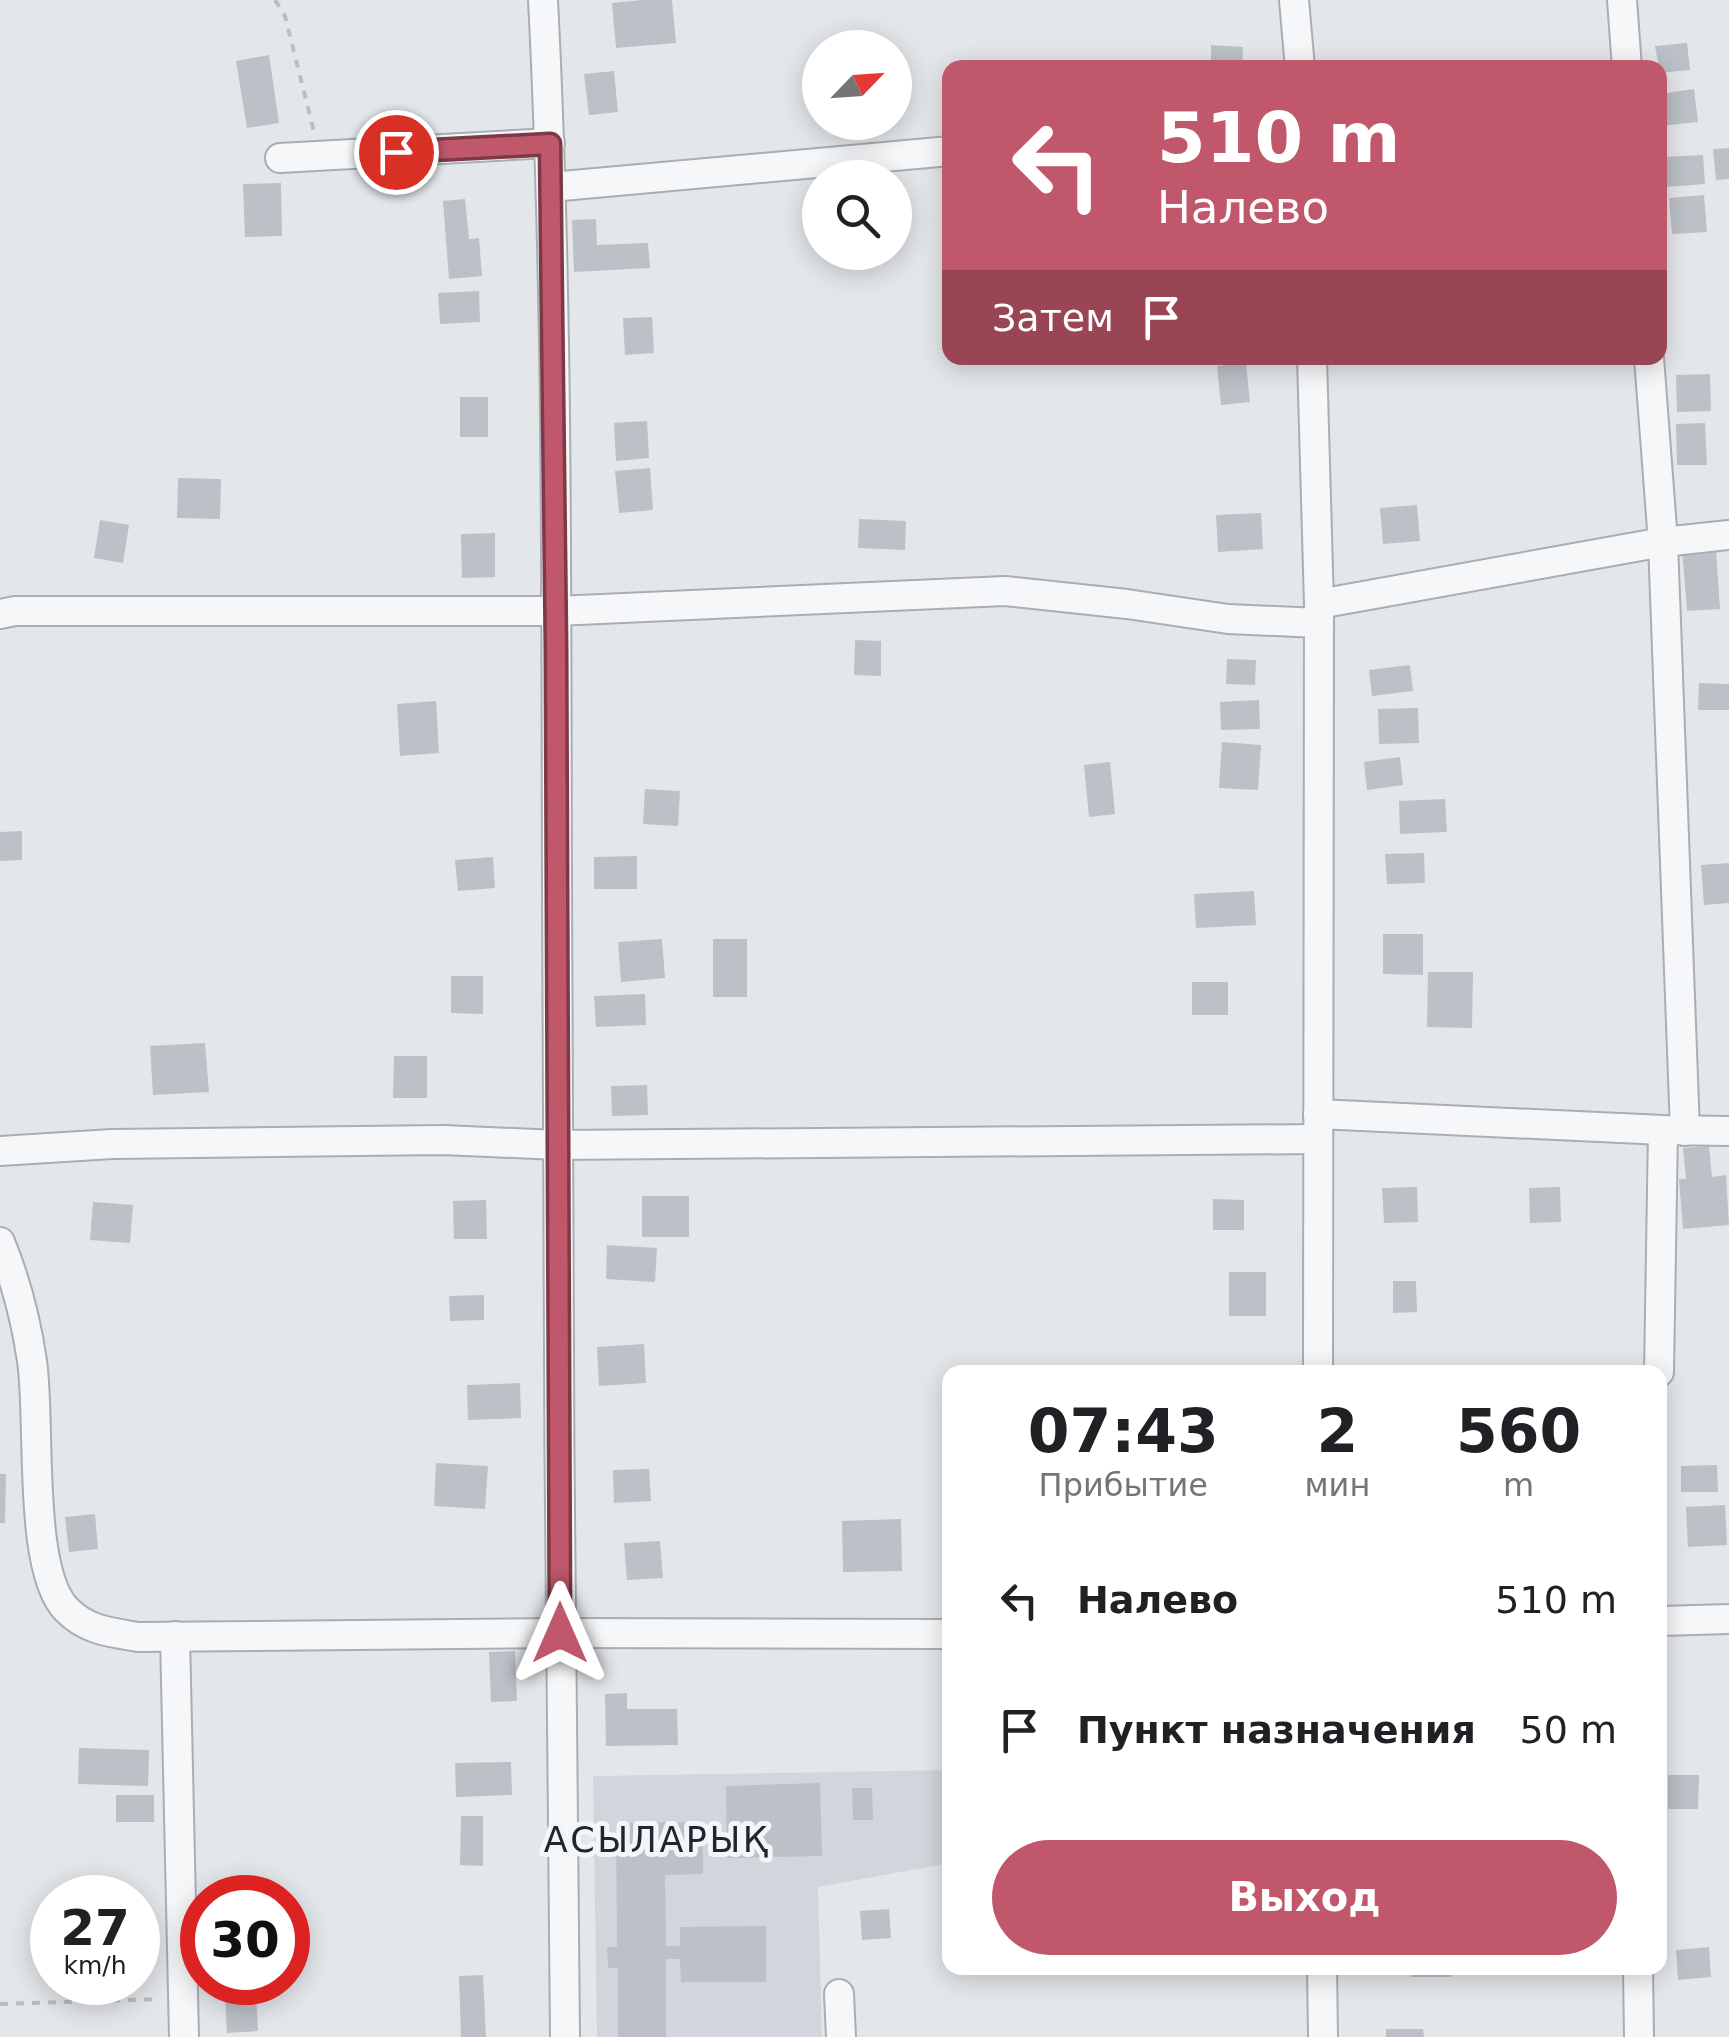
<!DOCTYPE html>
<html lang="ru">
<head>
<meta charset="utf-8">
<style>
	body { margin:0; font-family:"DejaVu Sans",sans-serif; background:#f2f2f2; color:#202124; height:100vh; display:flex; flex-direction:column; font-size:38px; white-space:nowrap }
	* { box-sizing:border-box; margin:0 }
	p { font-size:32px; color:#757577 }
	.icon { flex:none; width:55px; height:55px; fill:none; stroke:currentColor; stroke-width:2; stroke-linecap:round; stroke-linejoin:round }
	.map { position:relative; flex:1; overflow:hidden }
	.details { position:absolute; left:942px; top:1365px; width:725px; height:610px; display:flex; flex-direction:column; background:#fff; border-radius:20px; box-shadow:0 5px 25px #0003 }
	.details>* { flex:none }
	.banner { position:absolute; left:942px; top:60px; width:725px; height:305px; border-radius:20px; box-shadow:0 5px 25px #0003; background:#c1576a; color:#fff; overflow:hidden }
	.needle { width:65px; rotate:65deg }
	.buttons { position:absolute; left:802px; top:30px; display:grid; gap:20px }
	.buttons a { display:grid; place-items:center; width:110px; height:110px; border-radius:50%; background:#fff; box-shadow:0 5px 25px #0003; font-size:50px }
	.speed { position:absolute; left:30px; top:1875px; display:flex; gap:20px; font-size:50px; font-weight:700; text-align:center }
	.speed>* { display:grid; place-content:center; width:130px; height:130px; border-radius:50%; background:#fff; box-shadow:0 5px 25px #0003; line-height:1 }
	.speed small { font-size:25px; font-weight:400 }
	.speed .limit { border:15px solid #d22; background:#fff; color:#111 }
	.pin { position:absolute; display:grid; place-items:center; width:85px; height:85px; color:#fff; margin:-42px; border:5px solid #fff; border-radius:50%; box-shadow:0 2px 10px #0007 }
	.me { position:absolute; width:110px; margin:-55px; rotate:0deg; stroke-linejoin:round; filter:drop-shadow(0 0 8px #0008) }
	.turn { display:flex; align-items:center; gap:35px; height:210px; padding:0 50px; font-size:45px }
	.turn .icon { width:130px; height:130px; stroke-width:2.5 }
	.turn b { display:block; font-size:70px; line-height:85px }
	.then { display:flex; align-items:center; height:95px; padding:0 50px; background:#0003; gap:20px; font-size:38px }
	.eta { display:flex; justify-content:space-evenly; align-items:center; height:170px; text-align:center }
	.eta b { font-size:60px; font-weight:700; line-height:70px }
	.button { display:flex; gap:20px; margin-top:auto; padding:20px 50px }
	.button a { flex:1; height:115px; border-radius:60px; background:#c1576a; color:#fff; font-size:40px; font-weight:700; line-height:115px; text-align:center }
	ul { padding:0; list-style:none }
	li { display:flex; align-items:center; gap:30px; height:130px; padding:0 50px }
	li div { flex:1 }
	li b { display:block; font-size:38px }
	li em { font-style:normal }
	.map>svg:first-child { display:block }
</style>
</head>
<body>
<div class="map">
<svg width="1729" height="2037" viewBox="0 0 1729 2037">
	<rect width="100%" height="100%" fill="#e4e7ea"/>
	<path fill="#d2d6dc" d="M950 1770V1863L818 1887 822 2037H597L593 1776Z"/>
	<g fill="#bcc0c7">
		<path d="M642 0H672L676 43 616 48 612 3Z"/>
		<path d="M1687 43 1690 70 1660 73 1655 46Z"/>
		<path d="M1211 45 1243 47 1242 68H1211Z"/>
		<path d="M269 55 279 123 247 128 236 61Z"/>
		<path d="M1385 60 1386 68H1345V65Z"/>
		<path d="M614 71 618 112 589 115 584 74Z"/>
		<path d="M1694 89 1698 122 1660 126V94Z"/>
		<path d="M1729 148V179L1716 180 1713 149Z"/>
		<path d="M1703 155 1705 184 1665 187 1663 157Z"/>
		<path d="M281 183 282 236 245 237 243 184Z"/>
		<path d="M1704 195 1707 232 1672 234 1669 198Z"/>
		<path d="M465 199 469 239 479 238 482 276 449 279 443 201Z"/>
		<path d="M596 219 597 245 648 243 650 268 574 272 572 220Z"/>
		<path d="M479 291 480 322 440 324 438 293Z"/>
		<path d="M652 317 654 353 625 355 623 318Z"/>
		<path d="M1246 363 1250 402 1221 405 1217 366Z"/>
		<path d="M1710 374 1711 411 1677 412 1676 375Z"/>
		<rect x="460" y="397" width="28" height="40"/>
		<path d="M647 421 649 458 616 461 614 423Z"/>
		<path d="M1705 423 1707 465H1677L1676 424Z"/>
		<path d="M650 468 653 510 619 513 615 471Z"/>
		<path d="M178 478 221 479 220 519 177 518Z"/>
		<path d="M1417 505 1420 541 1383 544 1380 508Z"/>
		<path d="M1261 513 1263 549 1218 552 1216 515Z"/>
		<path d="M859 519 906 521 905 550 858 548Z"/>
		<path d="M100 520 129 525 123 563 94 558Z"/>
		<path d="M495 533V577L462 578 461 534Z"/>
		<path d="M1715 535 1720 609 1687 611 1681 537Z"/>
		<path d="M855 640 881 641V676L854 675Z"/>
		<path d="M1227 659 1256 660 1255 685 1226 684Z"/>
		<path d="M1410 665 1413 691 1372 696 1369 670Z"/>
		<path d="M1699 683 1729 684V710H1698Z"/>
		<path d="M1259 700 1260 729 1221 730 1220 702Z"/>
		<path d="M436 701 439 753 400 756 397 704Z"/>
		<path d="M1418 708 1419 743 1379 744 1378 709Z"/>
		<path d="M1222 742 1261 745 1258 790 1219 788Z"/>
		<path d="M1400 757 1403 785 1367 790 1364 762Z"/>
		<path d="M1110 762 1115 814 1089 817 1084 765Z"/>
		<path d="M645 789 680 791 678 826 643 824Z"/>
		<path d="M1445 799 1447 832 1400 834 1399 801Z"/>
		<path d="M22 831V860L0 861V832Z"/>
		<path d="M1424 853 1425 883 1387 884 1385 854Z"/>
		<path d="M637 856V889H594V857Z"/>
		<path d="M493 857 495 888 458 891 455 860Z"/>
		<path d="M1729 863V903L1704 905 1701 865Z"/>
		<path d="M1254 891 1256 925 1196 928 1194 894Z"/>
		<path d="M1383 934H1423V975L1383 974Z"/>
		<path d="M662 939 665 978 621 982 618 942Z"/>
		<rect x="713" y="939" width="34" height="58"/>
		<path d="M1428 972H1473L1472 1028 1427 1027Z"/>
		<path d="M451 976H483V1014L451 1013Z"/>
		<rect x="1192" y="982" width="36" height="33"/>
		<path d="M645 994 646 1025 596 1027 594 996Z"/>
		<path d="M205 1043 209 1092 153 1095 150 1046Z"/>
		<path d="M394 1056H427V1098H393Z"/>
		<path d="M647 1085 648 1115 612 1116 611 1086Z"/>
		<path d="M1709 1146 1712 1177 1726 1175 1729 1225 1683 1229 1679 1179H1686L1683 1148Z"/>
		<path d="M1417 1187 1418 1222 1384 1223 1382 1188Z"/>
		<path d="M1560 1187 1561 1222 1530 1223 1529 1188Z"/>
		<rect x="642" y="1196" width="47" height="41"/>
		<path d="M1213 1199 1244 1200V1230H1213Z"/>
		<path d="M486 1200 487 1239H454L453 1201Z"/>
		<path d="M93 1202 133 1205 130 1243 90 1240Z"/>
		<path d="M607 1245 657 1248 655 1282 606 1279Z"/>
		<rect x="1229" y="1272" width="37" height="44"/>
		<path d="M1393 1281H1416L1417 1312 1393 1313Z"/>
		<path d="M484 1295V1320L450 1321 449 1296Z"/>
		<path d="M644 1344 646 1383 599 1386 597 1347Z"/>
		<path d="M1473 1366V1372H1420V1367Z"/>
		<path d="M520 1383 521 1418 468 1420 467 1385Z"/>
		<path d="M436 1463 488 1466 485 1509 434 1506Z"/>
		<path d="M1717 1465 1718 1492H1681V1466Z"/>
		<path d="M649 1469 651 1501 614 1503 613 1470Z"/>
		<path d="M0 1474H6L5 1523H0Z"/>
		<path d="M1725 1505 1727 1545 1688 1547 1686 1507Z"/>
		<path d="M95 1514 98 1549 69 1552 65 1517Z"/>
		<path d="M901 1519 902 1571 843 1572 842 1521Z"/>
		<path d="M660 1541 663 1578 627 1580 624 1543Z"/>
		<path d="M515 1651 517 1701 491 1702 489 1652Z"/>
		<path d="M627 1693V1709H677L678 1745 606 1746 605 1694Z"/>
		<path d="M79 1748 149 1750 148 1786 78 1784Z"/>
		<path d="M511 1762 512 1795 456 1797 455 1763Z"/>
		<path d="M1668 1775H1699L1698 1809H1668Z"/>
		<path d="M820 1783 822 1856 727 1858 726 1786Z"/>
		<path d="M852 1788H872L873 1820H853Z"/>
		<rect x="116" y="1795" width="38" height="27"/>
		<path d="M461 1816H483V1866L460 1865Z"/>
		<path d="M703 1822V1874L665 1875 666 1946H680V1927L766 1926V1982H681L680 1959H666V2037H618V1968H608L607 1947H617L616 1823Z"/>
		<path d="M889 1909 891 1938 862 1940 860 1911Z"/>
		<path d="M1709 1947 1711 1977 1678 1980 1676 1950Z"/>
		<rect x="1411" y="1968" width="40" height="9"/>
		<path d="M483 1975 486 2037H461L459 1976Z"/>
		<path d="M256 1993 258 2031 227 2033 225 1994Z"/>
		<path d="M1386 2029H1423L1424 2037H1386Z"/>
	</g>
	<g fill="none" stroke-linecap="round" stroke-linejoin="round">
		<defs>
			<g id="minor">
				<path d="M543 0C558 293 556 587 557 880 558 1266 560 1651 565 2037"/>
				<path d="M1294 0 1300 68"/>
				<path d="M1622 0 1627 68"/>
				<path d="M280 158 550 143"/>
				<path d="M551 187 950 151"/>
				<path d="M1312 358 1319 604 1318 1372"/>
				<path d="M1649 358 1663 542 1685 1131"/>
				<path d="M1319 604 1663 542 1729 535"/>
				<path d="M0 614 15 611H556L1005 591 1127 604 1228 619 1319 623"/>
				<path d="M1318 1114 1663 1130 1729 1131"/>
				<path d="M0 1151 112 1144 443 1140 558 1145 1318 1139"/>
				<path d="M0 1242C16 1281 26 1320 32 1361 41 1420 27 1571 67 1610 88 1631 110 1632 138 1637L560 1633 950 1634"/>
				<path d="M1659 1372 1663 1130"/>
				<path d="M1660 1621 1729 1619"/>
				<path d="M175 1636 184 2037"/>
				<path d="M1322 1968 1323 2037"/>
				<path d="M1638 1968 1639 2037"/>
				<path d="M839 1994 841 2037"/>
			</g>
		</defs>
		<use href="#minor" stroke="#a9aeb4" stroke-width="32"/>
		<g stroke="#babdc2" stroke-width="4" stroke-dasharray="8 8" stroke-linecap="butt">
			<path d="M275 0 285 16 314 132"/>
			<path d="M0 2004 158 1999"/>
		</g>
		<use href="#minor" stroke="#f6f7f9" stroke-width="28"/>
	</g>
	<g fill="none" stroke-linecap="round" stroke-linejoin="round">
		<defs>
			<path id="route" d="M396 152 550 144 556 649 560 1633"/>
		</defs>
		<use href="#route" stroke="#7d3945" stroke-width="25"/>
		<use href="#route" stroke="#c1576a" stroke-width="18"/>
	</g>
	<g text-anchor="middle" stroke-width="10" stroke-linejoin="round" paint-order="stroke">
		<g font-size="35" letter-spacing="2.5" fill="#1f2632" stroke="#f3f5f8">
			<text x="657" y="1852">АСЫЛАРЫҚ</text>
		</g>
	</g>
</svg>
<div class="buttons">
<a><svg class="needle" viewBox="-14 -14 28 28"><path d="M0-13l5 13h-10z" fill="#e53935"/><path d="M0 13l5-13h-10z" fill="#757577"/></svg></a>
<a><svg class="icon" aria-label="search" viewBox="0 0 24 24"><circle cx="10" cy="10" r="6"/><path d="M15 15l6 6"/></svg></a>
</div>
<div class="speed"><div>27<small>km/h</small></div><div class="limit">30</div></div>
<div class="pin" style="left:396px;top:152px;background:#d93025"><svg class="icon" aria-label="arrive" viewBox="0 0 24 24"><path d="M6 21V4h12l-3 4 3 4H6"/></svg></div>
<svg class="me" style="left:560px;top:1633px" viewBox="-20 -20 40 40"><path d="M0-17L14 15 0 8-14 15z" fill="#c1576a" stroke="#fff" stroke-width="4"/></svg>
<div class="banner">
<div class="turn"><svg class="icon" aria-label="left" viewBox="0 0 24 24"><path d="M17 20v-9H6M10 6l-5 5 5 5"/></svg><div><b>510 m</b>Налево</div></div>
<div class="then">Затем<svg class="icon" aria-label="arrive" viewBox="0 0 24 24"><path d="M6 21V4h12l-3 4 3 4H6"/></svg></div>
</div>
<section class="details">
<div class="eta">
<div><b>07:43</b><p>Прибытие</p></div>
<div><b>2</b><p>мин</p></div>
<div><b>560</b><p>m</p></div>
</div>
<ul>
<li><svg class="icon" aria-label="left" viewBox="0 0 24 24"><path d="M17 20v-9H6M10 6l-5 5 5 5"/></svg><div><b>Налево</b></div><em>510 m</em></li>
<li><svg class="icon" aria-label="arrive" viewBox="0 0 24 24"><path d="M6 21V4h12l-3 4 3 4H6"/></svg><div><b>Пункт назначения</b></div><em>50 m</em></li>
</ul>
<div class="button"><a>Выход</a></div>
</section>
</div>
</body>
</html>
